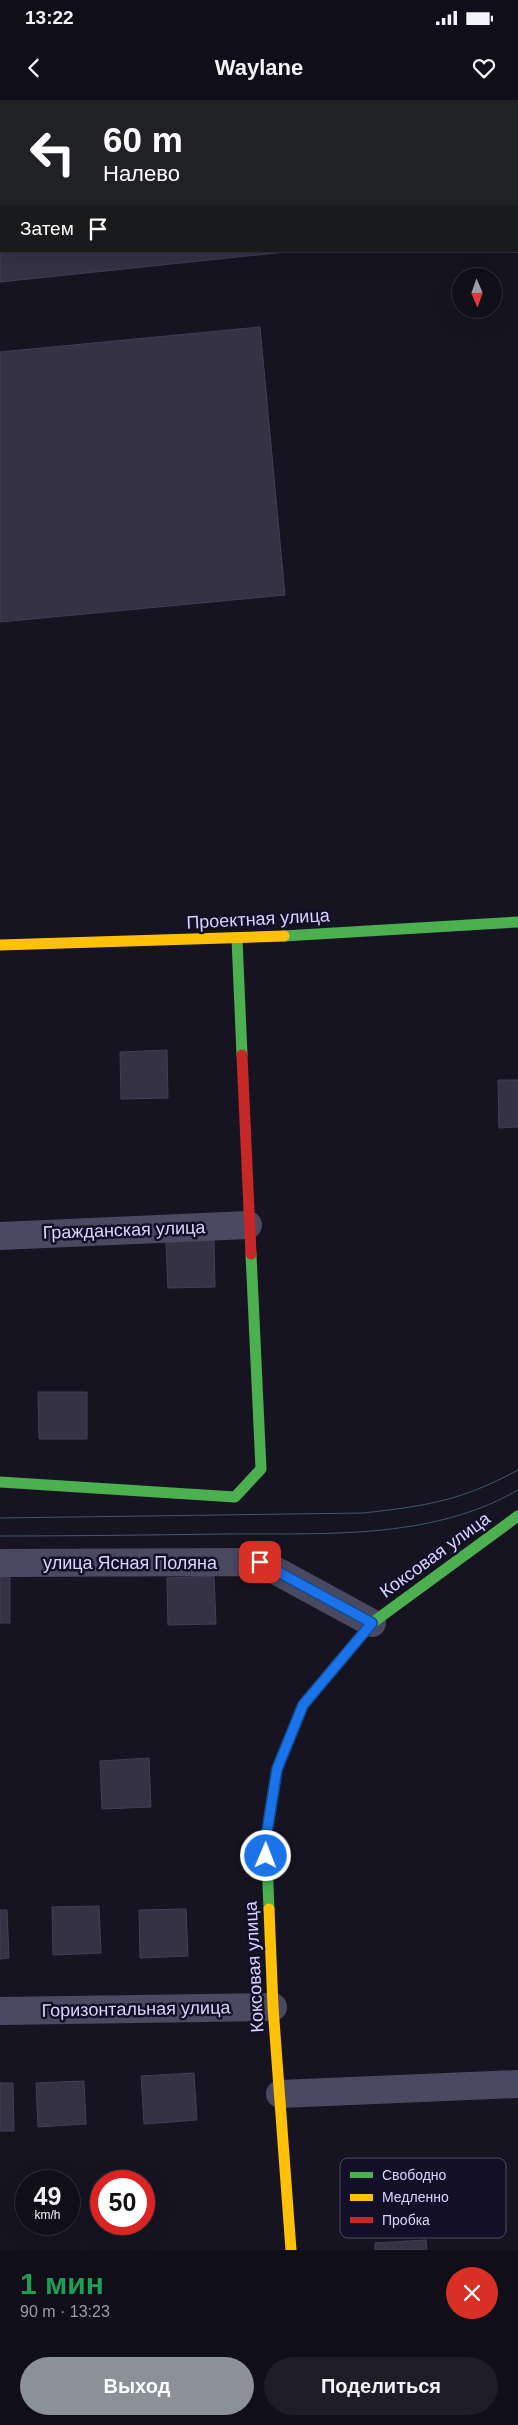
<!DOCTYPE html>
<html lang="ru">
<head>
<meta charset="utf-8">
<style>
	body { margin:0; font-family:Helvetica,sans-serif; background:#1e1d26; color:#f1f3f6; height:100vh; display:flex; flex-direction:column; font-size:19px; white-space:nowrap }
	* { box-sizing:border-box; margin:0 }
	p { font-size:16px; color:#9c9ca2 }
	.icon { flex:none; width:28px; height:28px; fill:none; stroke:currentColor; stroke-width:2; stroke-linecap:round; stroke-linejoin:round }
	.map { position:relative; height:2150px; overflow:hidden }
	.details { display:flex; flex-direction:column; background:#100f19; flex:1 }
	.details>* { flex:none }
	.hud { position:absolute; left:0px; top:0px; width:519px; height:152px; box-shadow:0 5px 20px #0002,0 0 0 1px #302f38; background:#202124; color:#fff; overflow:hidden }
	.needle { width:32px; rotate:178deg }
	.tools { position:absolute; left:452px; top:168px; display:grid; gap:10px }
	.tools a { display:grid; place-items:center; width:50px; height:50px; border-radius:50%; background:#100f19; box-shadow:0 5px 20px #0002,0 0 0 1px #302f38; font-size:25px }
	.speed { position:absolute; left:15px; top:2070px; display:flex; gap:10px; font-size:25px; font-weight:700; text-align:center }
	.speed>* { display:grid; place-content:center; width:65px; height:65px; border-radius:50%; background:#100f19; box-shadow:0 5px 20px #0002,0 0 0 1px #302f38; line-height:1 }
	.speed small { font-size:12px; font-weight:400 }
	.speed .limit { border:8px solid #d22; background:#fff; color:#111 }
	.pin { position:absolute; display:grid; place-items:center; width:42px; height:42px; color:#fff; margin:-21px; border-radius:10px; box-shadow:0 2px 8px #0006 }
	.me { position:absolute; width:55px; margin:-28px; rotate:1deg; stroke-linejoin:round; filter:drop-shadow(0 0 4px #0008) }
	.turn { display:flex; align-items:center; gap:18px; height:105px; padding:0 20px; font-size:22px }
	.turn .icon { width:65px; height:65px; stroke-width:2.5 }
	.turn b { display:block; font-size:35px; line-height:42px }
	.then { display:flex; align-items:center; height:48px; padding:0 20px; background:#0003; gap:10px; font-size:19px }
	.round { display:grid; place-items:center; flex:none; width:52px; height:52px; border-radius:26px; background:#1e1d26 }
	.head { display:flex; align-items:center; justify-content:space-between; height:85px; padding:0 20px }
	h1 { font-size:30px; font-weight:700; line-height:38px; color:#1e9e55 }
	.action { display:flex; gap:10px; margin-top:auto; padding:10px 20px }
	.action a { flex:1; height:58px; border-radius:30px; background:#8c9099; color:#fff; font-size:20px; font-weight:700; line-height:58px; text-align:center }
	.action a+a { background:#1e1d26; color:#f1f3f6 }
	.status { display:flex; justify-content:space-between; align-items:center; height:35px; padding:0 25px; background:#100f19; direction:ltr }
	.status svg { height:14px; fill:currentColor }
	header { display:flex; justify-content:space-between; align-items:center; height:65px; padding:0 20px; background:#100f19; font-size:22px; font-weight:700 }
	.map>svg:first-child { display:block }
</style>
</head>
<body>
<div class="status"><b>13:22</b><svg viewBox="0 0 49 12"><path d="M0 12V9h3v3zM5 12V6h3v6zM10 12V3h3v9zM15 12V0h3v12zM26 1h20v11H26zM47 4h2v5h-2z"/></svg></div>
<header><svg class="icon" aria-label="back" viewBox="0 0 24 24"><path d="M15 5l-7 7 7 7"/></svg>Waylane<svg class="icon" aria-label="heart" viewBox="0 0 24 24"><path d="M12 20l-8-8c-3-5 5-10 8-4 3-6 11-1 8 4z"/></svg></header>
<div class="map">
<svg width="518" height="2150" viewBox="0 0 518 2150">
	<rect width="100%" height="100%" fill="#161421"/>
	<g fill="#343243" stroke="#433f54">
		<path d="M0 0H518V128V1H1V151H295L0 182Z"/>
		<path d="M260 227 285 495 0 522V252Z"/>
		<path d="M167 950 168 998 121 999 120 952Z"/>
		<path d="M498 980H518V1027L499 1028Z"/>
		<path d="M214 1139 215 1187 168 1188 166 1141Z"/>
		<path d="M38 1292H87V1339H39Z"/>
		<rect x="0" y="1475" width="10" height="48"/>
		<path d="M214 1476 216 1524 168 1525 167 1478Z"/>
		<path d="M149 1658 151 1707 102 1709 100 1661Z"/>
		<path d="M99 1806 101 1853 53 1855 52 1807Z"/>
		<path d="M186 1809 188 1856 140 1858 139 1810Z"/>
		<path d="M0 1810H7L9 1858 0 1859Z"/>
		<path d="M194 1973 197 2020 144 2024 141 1976Z"/>
		<path d="M84 1981 86 2024 38 2027 36 1983Z"/>
		<path d="M0 1983H13L14 2031H0Z"/>
		<path d="M426 2140 427 2150H375V2143Z"/>
	</g>
	<g fill="none" stroke-linecap="round" stroke-linejoin="round">
		<g stroke="#4a4962" stroke-width="28">
			<path d="M0 1136 248 1125"/>
			<path d="M0 1463 260 1462 372 1523"/>
			<path d="M0 1911 273 1907"/>
			<path d="M280 1994 518 1984"/>
		</g>
		<g stroke="#4caf50" stroke-width="11">
			<path d="M284 836 518 822"/>
			<path d="M237 839 242 955"/>
			<path d="M0 1382 235 1397 261 1369 251 1154"/>
			<path d="M269 1809 266 1738 277 1669 303 1605 372 1523 518 1416"/>
		</g>
		<g stroke="#ffc107" stroke-width="11">
			<path d="M0 845 284 836"/>
			<path d="M269 1809 273 1907 291 2150"/>
		</g>
		<path stroke="#c62828" stroke-width="11" d="M242 955 251 1154"/>
		<g stroke="#43596b" stroke-width="1">
			<path d="M0 1418 363 1413C426 1406 461 1401 518 1370"/>
			<path d="M0 1436C74 1436 149 1435 223 1434 321 1433 430 1441 518 1390"/>
		</g>
	</g>
	<g fill="none" stroke-linecap="round" stroke-linejoin="round">
		<defs>
			<path id="route" d="M260 1462 372 1523 303 1605 277 1669 266 1738V1756"/>
		</defs>
		<use href="#route" stroke="#114b97" stroke-width="12"/>
		<use href="#route" stroke="#1a73e8" stroke-width="9"/>
	</g>
	<g text-anchor="middle" stroke-width="5" stroke-linejoin="round" paint-order="stroke">
		<g font-size="18" fill="#d9d4ff" stroke="#130f26">
			<text transform="translate(258 819) rotate(-3)" y="6">Проектная улица</text>
			<text transform="translate(124 1130) rotate(-2)" y="6">Гражданская улица</text>
			<text transform="translate(435 1455) rotate(-36)" y="6">Коксовая улица</text>
			<text x="130" y="1469">улица Ясная Поляна</text>
			<text transform="translate(254 1867) rotate(-93)" y="6">Коксовая улица</text>
			<text transform="translate(136 1909) rotate(-1)" y="6">Горизонтальная улица</text>
		</g>
	</g>
	<rect x="340" y="2058" width="166" height="80" rx="8" fill="#130f26" stroke="#4e4a67" stroke-width="1"/>
	<rect x="350" y="2072" width="23" height="6" fill="#4caf50"/>
	<rect x="350" y="2094" width="23" height="7" fill="#ffc107"/>
	<rect x="350" y="2117" width="23" height="6" fill="#c62828"/>
	<g font-size="14" fill="#d9d4ff">
		<text x="382" y="2080">Свободно</text>
		<text x="382" y="2102">Медленно</text>
		<text x="382" y="2125">Пробка</text>
	</g>
</svg>
<div class="tools">
<a><svg class="needle" viewBox="-14 -14 28 28"><path d="M0-13l5 13h-10z" fill="#e53935"/><path d="M0 13l5-13h-10z" fill="#9c9ca2"/></svg></a>
</div>
<div class="speed"><div>49<small>km/h</small></div><div class="limit">50</div></div>
<div class="pin" style="left:260px;top:1462px;background:#d93025"><svg class="icon" aria-label="arrive" viewBox="0 0 24 24"><path d="M6 21V4h12l-3 4 3 4H6"/></svg></div>
<svg class="me" style="left:266px;top:1756px" viewBox="-20 -20 40 40"><circle r="17" fill="#1a73e8" stroke="#fff" stroke-width="3"/><path d="M0-11L8 9 0 5-8 9z" fill="#fff"/></svg>
<div class="hud">
<div class="turn"><svg class="icon" aria-label="left" viewBox="0 0 24 24"><path d="M17 20v-9H6M10 6l-5 5 5 5"/></svg><div><b>60 m</b>Налево</div></div>
<div class="then">Затем<svg class="icon" aria-label="arrive" viewBox="0 0 24 24"><path d="M6 21V4h12l-3 4 3 4H6"/></svg></div>
</div>
</div>
<section class="details">
<div class="head"><div><h1>1 мин</h1><p>90 m · 13:23</p></div><a class="round" style="background:#d93025;color:#fff"><svg class="icon" aria-label="close" viewBox="0 0 24 24"><path d="M6 6l12 12M18 6L6 18"/></svg></a></div>
<div class="action"><a>Выход</a><a>Поделиться</a></div>
</section>
</body>
</html>
